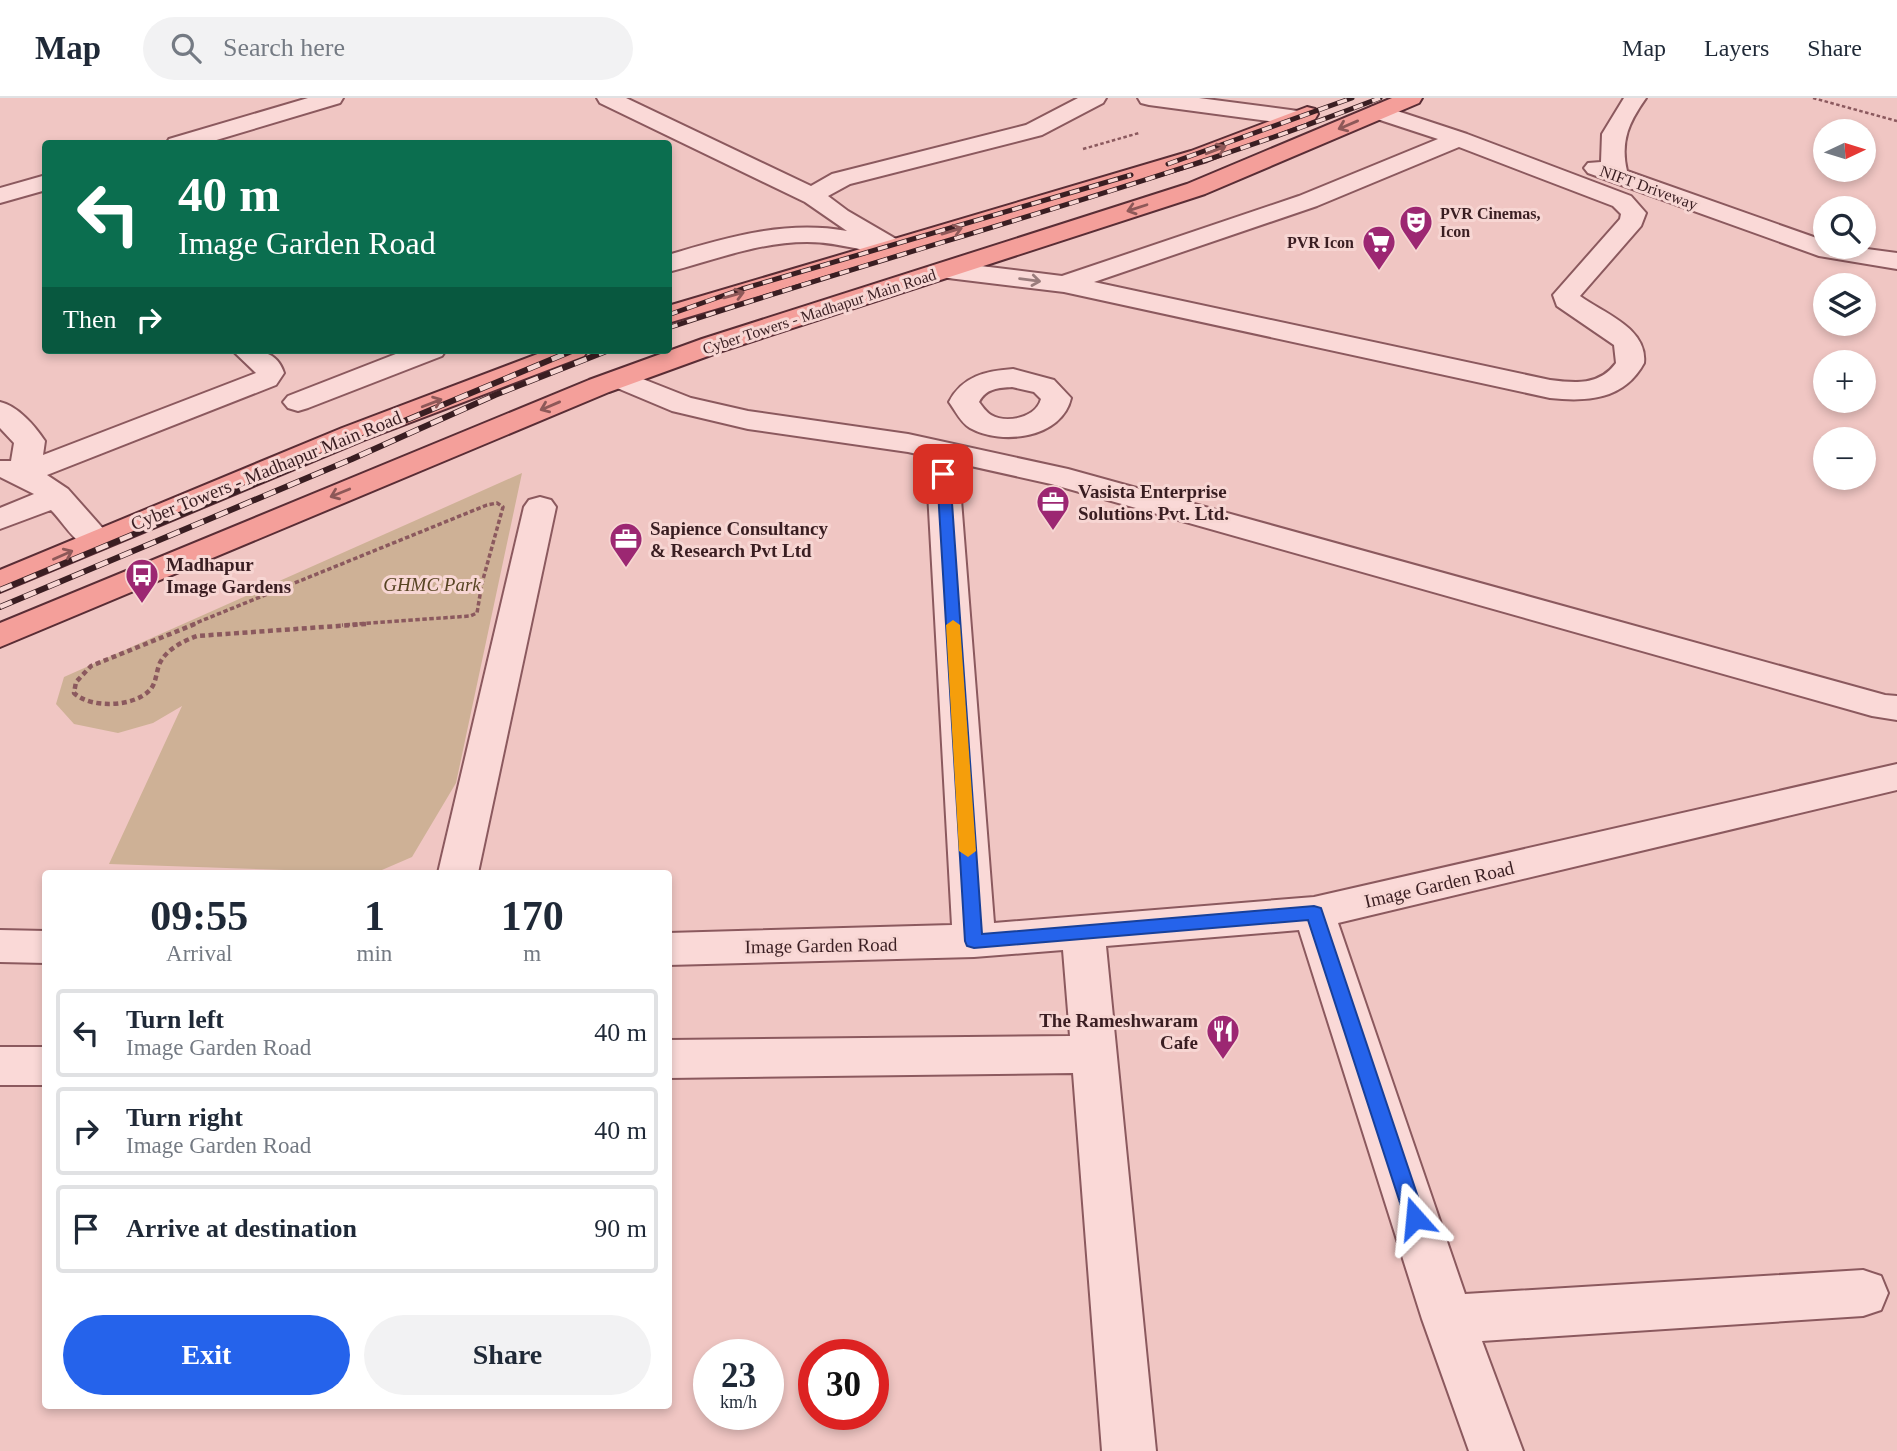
<!DOCTYPE html>
<html lang="en">
<head>
<meta charset="utf-8">
<style>
	body { margin:0; font-family:Georgia,serif; background:#f2f2f3; color:#1f2937; height:100vh; display:flex; flex-direction:column; font-size:26px; white-space:nowrap }
	* { box-sizing:border-box; margin:0 }
	p { font-size:23px; color:#747a83 }
	.icon { flex:none; width:38px; height:38px; fill:none; stroke:currentColor; stroke-width:2; stroke-linecap:round; stroke-linejoin:round }
	.map { position:relative; flex:1; overflow:hidden }
	.sheet { position:absolute; left:42px; top:772px; width:630px; height:539px; display:flex; flex-direction:column; background:#fff; border-radius:7px; box-shadow:0 4px 10px #0003 }
	.sheet>* { flex:none }
	.hud { position:absolute; left:42px; top:42px; width:630px; height:214px; border-radius:7px; box-shadow:0 4px 10px #0003; background:#0b6e4f; color:#fff; overflow:hidden }
	.needle { width:46px; rotate:86deg }
	.tools { position:absolute; left:1813px; top:21px; display:grid; gap:14px }
	.tools a { display:grid; place-items:center; width:63px; height:63px; border-radius:50%; background:#fff; box-shadow:0 4px 10px #0003; font-size:35px }
	.speed { position:absolute; left:693px; top:1241px; display:flex; gap:14px; font-size:35px; font-weight:700; text-align:center }
	.speed>* { display:grid; place-content:center; width:91px; height:91px; border-radius:50%; background:#fff; box-shadow:0 4px 10px #0003; line-height:1 }
	.speed small { font-size:18px; font-weight:400 }
	.speed .limit { border:10px solid #d22; background:#fff; color:#111 }
	.pin { position:absolute; display:grid; place-items:center; width:60px; height:60px; color:#fff; margin:-30px; border-radius:14px; box-shadow:0 4px 10px #0006 }
	.me { position:absolute; width:77px; margin:-38px; rotate:342deg; stroke-linejoin:round; filter:drop-shadow(0 0 5px #0008) }
	.turn { display:flex; align-items:center; gap:24px; height:147px; padding:0 21px; font-size:32px }
	.turn .icon { width:91px; height:91px; stroke-width:2.5 }
	.turn b { display:block; font-size:49px; line-height:60px }
	.then { display:flex; align-items:center; height:66px; padding:0 21px; background:#0003; gap:14px; font-size:26px }
	.eta { display:flex; justify-content:space-evenly; align-items:center; height:119px; text-align:center }
	.eta b { font-size:42px; font-weight:800; line-height:49px }
	.action { display:flex; gap:14px; margin-top:auto; padding:14px 21px }
	.action a { flex:1; height:80px; border-radius:42px; background:#2563eb; color:#fff; font-size:28px; font-weight:800; line-height:80px; text-align:center }
	.action a+a { background:#f2f2f3; color:#1f2937 }
	ul { padding:0; list-style:none }
	li { display:flex; align-items:center; gap:21px; height:88px; margin:0 14px 10px; padding:0 7px; border:4px solid #e0e1e3; border-radius:7px }
	li div { flex:1 }
	li b { display:block; font-size:26px }
	li em { font-style:normal }
	header { display:flex; align-items:center; gap:42px; box-sizing:border-box; height:98px; padding:0 35px; background:#fff; border-bottom:2px solid #e0e1e3 }
	header strong { font-size:33px }
	nav { display:flex; gap:38px; margin-inline-start:auto; font-size:24px }
	.search { width:490px; height:63px; background:#f2f2f3; display:flex; align-items:center; gap:18px; box-sizing:border-box; padding:0 24px; border-radius:38px; color:#747a83; font-size:26px }
	.map>svg:first-child { display:block }
</style>
</head>
<body>
<header>
<strong>Map</strong>
<div class="search"><svg class="icon" aria-label="search" viewBox="0 0 24 24"><circle cx="10" cy="10" r="6"/><path d="M15 15l6 6"/></svg>Search here</div>
<nav><a>Map</a><a>Layers</a><a>Share</a></nav>
</header>
<div class="map">
<svg width="1897" height="1353" viewBox="0 0 1897 1353">
	<rect width="100%" height="100%" fill="#f0c6c3"/>
	<path fill="#ceb196" d="M522 375 456 685 412 759 375 775 109 766 182 608 153 625 118 635 74 626 56 606 64 579Z"/>
	<g fill="none" stroke-linecap="round" stroke-linejoin="round">
		<defs>
			<g id="minor">
				<path d="M308 0H343L340 5 203 46H166L169 41Z"/>
				<path d="M597 0H626L811 88 832 76 1026 27 1078 0H1106L1103 5 1042 37 850 86 828 98 848 113 903 145 907 150 903 155C891 158 883 151 872 154 851 149 829 144 807 144 758 144 715 162 668 174V157C727 139 786 122 847 133L805 104 600 5Z"/>
				<path d="M1138 0H1199L1298 13 1306 15 1309 20 1306 25 1298 27 1149 7 1141 5Z"/>
				<path d="M1624 0H1646C1629 24 1620 43 1627 73L1825 143V149H1852L1897 155V171L1819 158 1588 75 1584 70 1588 65 1601 64 1602 36Z"/>
				<path d="M1379 7 1467 36 1631 98 1646 115 1641 128 1580 198C1603 215 1648 230 1644 265 1624 302 1587 304 1550 300L1064 194 948 180 939 178 935 172 939 166 948 164 1062 178 1299 98 1438 41 1371 19 1368 14 1371 9ZM1459 49 1613 108 1621 116 1620 121 1553 197 1557 208 1614 247 1616 265C1599 288 1575 285 1550 282L1094 184 1317 108Z"/>
				<path d="M46 77V92L0 105V90Z"/>
				<path d="M232 252C254 252 276 250 284 275L276 287 47 377 68 391 107 435 111 442 107 449C78 456 69 430 51 412L0 431V410L34 396 0 379V363H11L14 345 0 330V304C18 308 35 328 45 343L43 357 256 275Z"/>
				<path d="M406 252H446L442 258 308 310 298 313 288 310 283 304 288 298Z"/>
				<path d="M1013 271 1054 282 1071 300C1062 340 1002 348 970 330 961 325 955 312 949 304 962 278 986 273 1013 271ZM1012 289 1034 294 1041 301C1036 320 1006 326 991 317 986 314 982 308 979 304 986 290 999 290 1012 289Z"/>
				<path d="M620 272 691 300 748 313 908 336 1068 371 1885 597 1897 598V622L1872 618 1051 386 908 354 748 331 672 313 610 287 606 281 610 275Z"/>
				<path d="M943 367 954 369 959 376 994 825 1314 799 1897 666V692L1338 825 1465 1196 1863 1172 1881 1178 1888 1195 1881 1212 1863 1218 1482 1243 1523 1353H1469L1422 1221 1299 832 1106 848 1156 1353H1102L1073 975 668 980V942L1070 938 1063 852 974 859 668 867V835L952 827 927 376 932 369Z"/>
				<path d="M540 399 551 402 556 409 478 775H438L524 409 529 402Z"/>
				<path d="M0 832 46 833V865L0 864Z"/>
				<rect x="0" y="949" width="46" height="38"/>
			</g>
			<g id="major">
				<path d="M1392 0H1422L1419 5 1205 96 722 253 609 294 0 549V525L589 282 702 241 1187 86Z"/>
				<path d="M1307 9 1315 11 1318 16 1315 21 1207 63 668 225V208L1191 53Z"/>
				<path d="M548 252H588L584 258 364 342 0 494V472L342 330Z"/>
			</g>
		</defs>
		<use href="#minor" stroke="#8b595e" stroke-width="4"/>
		<use href="#major" stroke="#592d35" stroke-width="4"/>
		<g stroke="#8b595e" stroke-width="2.5" stroke-dasharray="3.5 2.5" stroke-linecap="butt">
			<path d="M1813 0 1897 23"/>
			<path d="M1083 51 1139 35"/>
		</g>
		<path stroke="#8b595e" stroke-width="3.5" stroke-dasharray="4.5 2.5" stroke-linecap="butt" d="M191 527 487 407 497 405 503 409 482 485 477 515 470 518 342 527"/>
		<path stroke="#8b595e" stroke-width="4.5" stroke-dasharray="5 3.5" stroke-linecap="butt" d="M195 526 91 568 76 584 74 595C91 611 134 609 150 592 156 585 156 576 159 567 165 552 183 543 197 538L366 526"/>
		<use href="#minor" fill="#fad9d7" fill-rule="evenodd"/>
		<use href="#major" fill="#f49f9a" fill-rule="evenodd"/>
		<defs>
			<g id="rail-far1">
				<path d="M1168 66 1352 0"/>
				<path d="M668 217 742 191 1131 77"/>
				<path d="M668 230C905 151 1147 90 1380 0"/>
			</g>
			<g id="rail">
				<path d="M0 492 574 252"/>
				<path d="M0 509 352 361 495 297 609 252"/>
			</g>
		</defs>
		<use href="#rail-far1" stroke="#3a1e22" stroke-width="5"/>
		<use href="#rail" stroke="#3a1e22" stroke-width="6"/>
		<use href="#rail-far1" stroke="#f7d6d3" stroke-width="3.5" stroke-dasharray="10" stroke-linecap="butt"/>
		<use href="#rail" stroke="#f7d6d3" stroke-width="4.5" stroke-dasharray="13" stroke-linecap="butt"/>
	</g>
	<defs><path id="oneway-shaft" d="M-6 0H5M1.5-3L5.5 0L1.5 3" fill="none" stroke-width="1.6" stroke-linecap="round" stroke-linejoin="round" transform="scale(1.75)"/></defs>
	<g stroke="#8e5858">
		<use href="#oneway-shaft" transform="translate(1348 27) rotate(157)"/>
		<use href="#oneway-shaft" transform="translate(1216 52) rotate(-21)"/>
		<use href="#oneway-shaft" transform="translate(1137 110) rotate(162)"/>
		<use href="#oneway-shaft" transform="translate(952 133) rotate(-17)"/>
		<use href="#oneway-shaft" transform="translate(734 197) rotate(-16)"/>
		<use href="#oneway-shaft" transform="translate(432 305) rotate(-21)"/>
		<use href="#oneway-shaft" transform="translate(550 308) rotate(157)"/>
		<use href="#oneway-shaft" transform="translate(340 395) rotate(158)"/>
		<use href="#oneway-shaft" transform="translate(63 457) rotate(-24)"/>
	</g>
	<use stroke="#9a7c7c" href="#oneway-shaft" transform="translate(1030 182) rotate(7)"/>
	<path fill="#2563eb" stroke="#184099" stroke-width="2" d="M943 373 950 376 982 836 1314 808 1321 810 1425 1120 1422 1126 1415 1129 1408 1126 1405 1120 1308 822 974 850 967 848 965 843 937 376Z"/>
	<path fill="#f59e0b" d="M953 522 960 527 976 753 968 759 959 753 946 527Z"/>
	<defs>
		<symbol id="theatre-pin" viewBox="-11 -11 22 30"><path d="M0 17L-7.5 6A9.5 9.5 0 1 1 7.5 6Z" fill="#9c2772" stroke="#f7d6d3"/><path d="M-5-5.5Q0-4 5-5.5V0Q5 5 0 6Q-5 5-5 0ZM-3.3-2.5H-1v1.5H-3.3ZM1-2.5H3.3v1.5H1ZM-2.8 1Q0 5.5 2.8 1Z" fill="#fff"/></symbol>
		<symbol id="supermarket-pin" viewBox="-11 -11 22 30"><path d="M0 17L-7.5 6A9.5 9.5 0 1 1 7.5 6Z" fill="#9c2772" stroke="#f7d6d3"/><path d="M-6-5.5h2.5l.6 2H6L4.5 2H-2.5L-4.4-4H-6ZM-1.5 3.2a1.3 1.3 0 1 0 .1 0ZM3 3.2a1.3 1.3 0 1 0 .1 0Z" fill="#fff"/></symbol>
		<symbol id="office-pin" viewBox="-11 -11 22 30"><path d="M0 17L-7.5 6A9.5 9.5 0 1 1 7.5 6Z" fill="#9c2772" stroke="#f7d6d3"/><path d="M-6-3h4V-5.5h4V-3h4V5H-6ZM-1-4.5V-3h2v-1.5ZM-6 0V1H6V0Z" fill="#fff"/></symbol>
		<symbol id="bus-pin" viewBox="-11 -11 22 30"><path d="M0 17L-7.5 6A9.5 9.5 0 1 1 7.5 6Z" fill="#9c2772" stroke="#f7d6d3"/><path d="M-5-6H5V4H4V6H2V4H-2V6H-4V4H-5ZM-3.5-4V0h7V-4ZM-3.5 1.2v1.5H-2V1.2ZM2 1.2v1.5H3.5V1.2Z" fill="#fff"/></symbol>
		<symbol id="restaurant-pin" viewBox="-11 -11 22 30"><path d="M0 17L-7.5 6A9.5 9.5 0 1 1 7.5 6Z" fill="#9c2772" stroke="#f7d6d3"/><path d="M-5-6h1v4h1v-4h1v4h1v-4h1v5L-1.5 .5V6h-2V.5L-5-1ZM5-6V6H3V1.5H1.5Q1.5-4 5-6Z" fill="#fff"/></symbol>
	</defs>
	<g fill-rule="evenodd">
		<use href="#theatre-pin" x="1397" y="105" width="38" height="52"/>
		<use href="#supermarket-pin" x="1360" y="125" width="38" height="52"/>
		<use href="#office-pin" x="1034" y="385" width="38" height="52"/>
		<use href="#office-pin" x="607" y="422" width="38" height="52"/>
		<use href="#bus-pin" x="123" y="458" width="38" height="52"/>
		<use href="#restaurant-pin" x="1204" y="914" width="38" height="52"/>
	</g>
	<g text-anchor="middle" stroke-width="6" stroke-linejoin="round" paint-order="stroke">
		<g font-size="16" fill="#3a1e22" stroke="#f7d6d3">
			<text transform="translate(1649 89) rotate(20)" y="6">NIFT Driveway</text>
			<text transform="translate(819 213) rotate(-18)" y="6">Cyber Towers - Madhapur Main Road</text>
		</g>
		<g font-size="16" font-weight="bold" fill="#3a1e22" stroke="#f7d6d3" text-anchor="start">
			<text x="1440" y="121">PVR Cinemas,<tspan x="1440" dy="18">Icon</tspan></text>
			<text x="1354" y="150" text-anchor="end">PVR Icon</text>
		</g>
		<g font-size="19" fill="#3a1e22" stroke="#f7d6d3">
			<text transform="translate(266 372) rotate(-22)" y="7">Cyber Towers - Madhapur Main Road</text>
			<text transform="translate(1439 786) rotate(-13)" y="7">Image Garden Road</text>
			<text transform="translate(821 847) rotate(-1)" y="7">Image Garden Road</text>
		</g>
		<g font-size="19" font-weight="bold" fill="#3a1e22" stroke="#f7d6d3" text-anchor="start">
			<text x="1078" y="400">Vasista Enterprise<tspan x="1078" dy="22">Solutions Pvt. Ltd.</tspan></text>
			<text x="650" y="437">Sapience Consultancy<tspan x="650" dy="22">&amp; Research Pvt Ltd</tspan></text>
			<text x="166" y="473">Madhapur<tspan x="166" dy="22">Image Gardens</tspan></text>
			<text x="1198" y="929" text-anchor="end">The Rameshwaram<tspan x="1198" dy="22">Cafe</tspan></text>
		</g>
		<g font-size="19" font-style="italic" fill="#574423" stroke="#f7d6d3">
			<text x="432" y="493">GHMC Park</text>
		</g>
	</g>
</svg>
<div class="tools">
<a><svg class="needle" viewBox="-14 -14 28 28"><path d="M0-13l5 13h-10z" fill="#e53935"/><path d="M0 13l5-13h-10z" fill="#747a83"/></svg></a>
<a><svg class="icon" aria-label="search" viewBox="0 0 24 24"><circle cx="10" cy="10" r="6"/><path d="M15 15l6 6"/></svg></a>
<a><svg class="icon" aria-label="layers" viewBox="0 0 24 24"><path d="M12 4l9 5-9 5-9-5zM3 14l9 5 9-5"/></svg></a>
<a>+</a>
<a>−</a>
</div>
<div class="speed"><div>23<small>km/h</small></div><div class="limit">30</div></div>
<div class="pin" style="left:943px;top:376px;background:#d93025"><svg class="icon" aria-label="arrive" viewBox="0 0 24 24"><path d="M6 21V4h12l-3 4 3 4H6"/></svg></div>
<svg class="me" style="left:1415px;top:1120px" viewBox="-20 -20 40 40"><path d="M0-17L14 15 0 8-14 15z" fill="#2563eb" stroke="#fff" stroke-width="4"/></svg>
<div class="hud">
<div class="turn"><svg class="icon" aria-label="left" viewBox="0 0 24 24"><path d="M17 20v-9H6M10 6l-5 5 5 5"/></svg><div><b>40 m</b>Image Garden Road</div></div>
<div class="then">Then<svg class="icon" aria-label="right" viewBox="0 0 24 24"><path d="M7 20v-9h11M14 6l5 5-5 5"/></svg></div>
</div>
<section class="sheet">
<div class="eta">
<div><b>09:55</b><p>Arrival</p></div>
<div><b>1</b><p>min</p></div>
<div><b>170</b><p>m</p></div>
</div>
<ul>
<li><svg class="icon" aria-label="left" viewBox="0 0 24 24"><path d="M17 20v-9H6M10 6l-5 5 5 5"/></svg><div><b>Turn left</b><p>Image Garden Road</p></div><em>40 m</em></li>
<li><svg class="icon" aria-label="right" viewBox="0 0 24 24"><path d="M7 20v-9h11M14 6l5 5-5 5"/></svg><div><b>Turn right</b><p>Image Garden Road</p></div><em>40 m</em></li>
<li><svg class="icon" aria-label="arrive" viewBox="0 0 24 24"><path d="M6 21V4h12l-3 4 3 4H6"/></svg><div><b>Arrive at destination</b></div><em>90 m</em></li>
</ul>
<div class="action"><a>Exit</a><a>Share</a></div>
</section>
</div>
</body>
</html>
